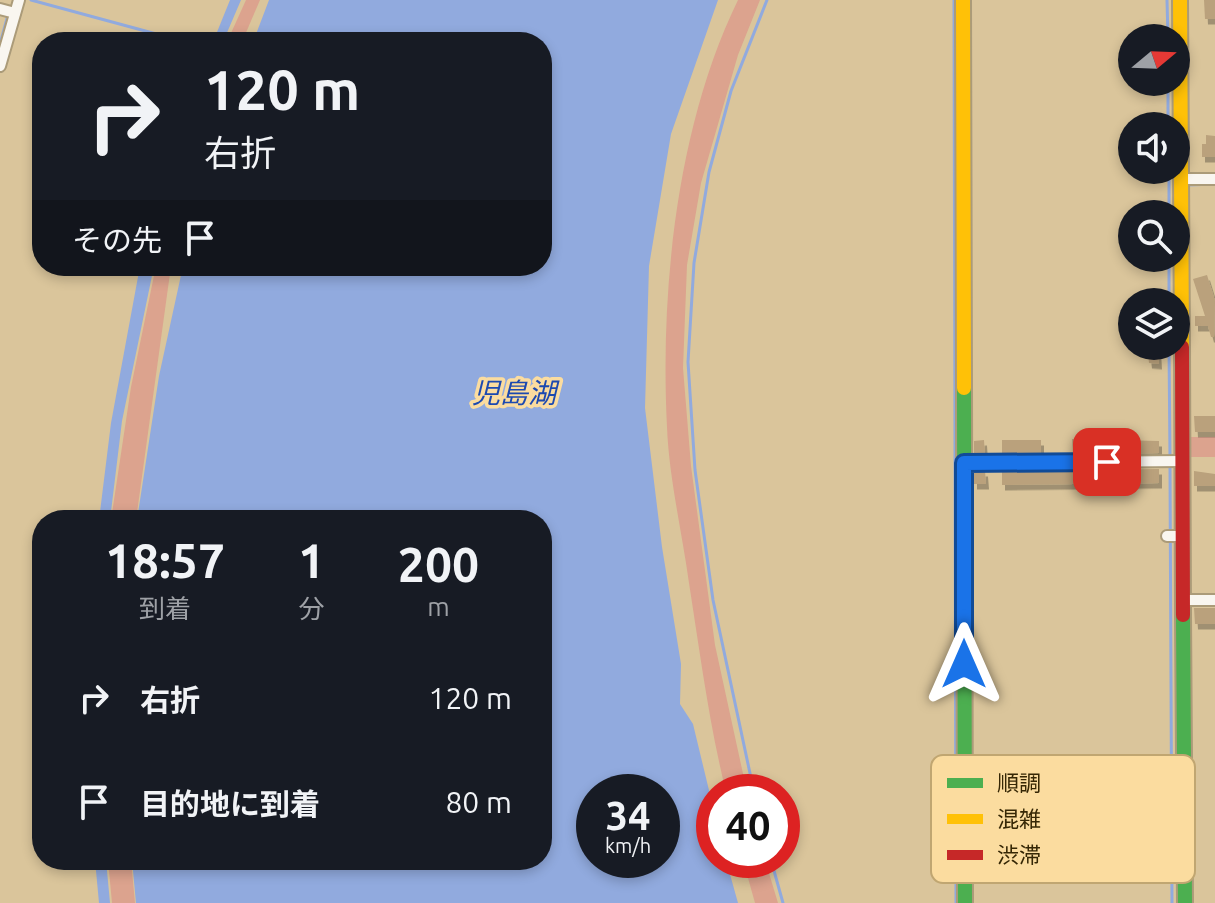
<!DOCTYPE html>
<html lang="ja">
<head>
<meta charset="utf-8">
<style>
	body { margin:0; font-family:Ubuntu,"Noto Sans JP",sans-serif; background:#20242c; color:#f1f3f6; height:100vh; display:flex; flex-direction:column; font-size:30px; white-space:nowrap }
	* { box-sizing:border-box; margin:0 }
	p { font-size:26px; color:#9ea1a6 }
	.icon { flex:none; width:44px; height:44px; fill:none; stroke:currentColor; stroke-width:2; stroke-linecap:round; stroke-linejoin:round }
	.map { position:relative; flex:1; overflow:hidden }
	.drawer { position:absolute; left:32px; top:510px; width:520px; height:360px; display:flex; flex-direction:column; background:#171b24; border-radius:32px; box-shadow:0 4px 12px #0003 }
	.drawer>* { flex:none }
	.hud { position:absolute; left:32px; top:32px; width:520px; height:244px; border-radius:32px; box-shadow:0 4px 12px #0003; background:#171b24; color:#f1f3f6; overflow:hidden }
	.needle { width:52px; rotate:71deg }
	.fabs { position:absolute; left:1118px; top:24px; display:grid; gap:16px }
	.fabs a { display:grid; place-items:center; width:72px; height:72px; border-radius:50%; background:#171b24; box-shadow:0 4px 12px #0003; font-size:40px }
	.speed { position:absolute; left:576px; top:774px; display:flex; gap:16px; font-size:40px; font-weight:700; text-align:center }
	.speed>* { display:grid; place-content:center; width:104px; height:104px; border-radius:50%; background:#171b24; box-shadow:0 4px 12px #0003; line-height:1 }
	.speed small { font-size:20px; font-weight:400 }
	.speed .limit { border:12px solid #d22; background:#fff; color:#111 }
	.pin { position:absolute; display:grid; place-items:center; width:68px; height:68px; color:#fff; margin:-34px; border-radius:16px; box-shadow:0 4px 12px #0006 }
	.me { position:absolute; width:88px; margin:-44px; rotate:0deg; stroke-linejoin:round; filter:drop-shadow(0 0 6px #0008) }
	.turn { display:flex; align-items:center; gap:28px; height:168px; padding:0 40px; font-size:36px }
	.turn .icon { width:104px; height:104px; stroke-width:2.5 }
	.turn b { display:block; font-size:56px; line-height:68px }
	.then { display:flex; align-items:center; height:76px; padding:0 40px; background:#0003; gap:16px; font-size:30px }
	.eta { display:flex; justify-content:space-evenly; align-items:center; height:136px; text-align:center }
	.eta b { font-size:48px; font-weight:700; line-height:56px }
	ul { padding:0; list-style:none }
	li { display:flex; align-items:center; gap:24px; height:104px; padding:0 40px }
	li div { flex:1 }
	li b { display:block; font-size:30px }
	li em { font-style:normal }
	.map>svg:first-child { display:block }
</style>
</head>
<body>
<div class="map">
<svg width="1215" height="903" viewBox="0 0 1215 903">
	<defs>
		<filter id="shadow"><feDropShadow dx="3" dy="5.5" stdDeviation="0" flood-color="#0004"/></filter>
	</defs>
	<rect width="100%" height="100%" fill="#dac59b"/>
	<g fill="#dca38e">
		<path d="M246 0H260L242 42H227Z"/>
		<path d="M738 0H760L738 55 701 183 687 265 683 368 691 466 715 645 747 792H726C709 723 700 653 689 583 682 532 669 478 667 427 660 289 677 125 738 0Z"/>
		<path d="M156 266H171L136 520H111L131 387Z"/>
		<path d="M1189 437H1215V457H1188Z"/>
		<path d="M108 860H131L135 903H112Z"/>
		<path d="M743 860H765L778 903H755Z"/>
	</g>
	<g fill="#91aade" fill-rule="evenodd">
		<path d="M230 0H241L223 42H213Z"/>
		<path d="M269 0H718L671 134 649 266 645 408 662 547 681 664 680 704 693 724 714 811V860H726L738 903H136L132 860H542V520H137L159 376 183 266H542V42H253ZM594 792H662V860H594Z"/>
		<path d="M140 266H154L122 421 110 520H99L111 423Z"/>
		<path d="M95 860H106L110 903H99Z"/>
	</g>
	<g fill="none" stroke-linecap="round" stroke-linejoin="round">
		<g stroke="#91aade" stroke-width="3">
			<path d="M31 0 186 42"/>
			<path d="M954 0 956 903"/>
			<path d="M1167 0 1168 38"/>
			<path d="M0 44 8 15"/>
			<path d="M1168 82V126"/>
			<path d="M1169 170V214"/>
			<path d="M1188 185 1215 184"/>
			<path d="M1169 258V302"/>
			<path d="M1169 346 1170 458"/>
			<path d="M1170 466 1172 903"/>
			<path d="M754 792 713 600 695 470 688 362 694 263 709 172 731 91 767 0"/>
			<path d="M771 860 783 903"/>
		</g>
	</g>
	<g fill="#baa17c" filter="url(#shadow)">
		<path d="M1204 0H1215V19H1205Z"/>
		<path d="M1206 135 1215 136V157H1202V144H1206Z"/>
		<path d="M1207 275 1215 301 1214 337H1211L1208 326H1195V316H1205L1193 279Z"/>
		<path d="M1147 346H1158L1159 364 1149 363Z"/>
		<path d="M1194 416H1215V432H1195Z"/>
		<path d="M1072 439 1159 441V453L1073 454Z"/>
		<path d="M984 440 985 455H974V441Z"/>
		<path d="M1002 440H1041V454L1002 455Z"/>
		<path d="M1159 469V483L1002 485V471Z"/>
		<path d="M974 471H985L986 484H974Z"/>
		<path d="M1194 471 1215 474V486H1194Z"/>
		<path d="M1194 608H1215V624H1195Z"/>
	</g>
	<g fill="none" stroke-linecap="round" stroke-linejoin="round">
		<defs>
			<g id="street">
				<path d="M0 9 15 13"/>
				<path d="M0 66 19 0"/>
				<path d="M1180 179H1215"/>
				<path d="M964 463 1182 461"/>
				<path d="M1167 536H1182"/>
				<path d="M1183 600H1215"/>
			</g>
			<g id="fast">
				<path d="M964 388 965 903"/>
				<path d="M1183 615 1185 903"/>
			</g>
			<g id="slow">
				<path d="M963 0 964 388"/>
				<path d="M1180 0 1182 347"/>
			</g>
			<path id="jam" d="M1182 347 1183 615"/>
		</defs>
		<use href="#street" stroke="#ab9b79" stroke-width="14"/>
		<use href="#fast" stroke="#ab9b79" stroke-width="18"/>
		<use href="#slow" stroke="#ab9b79" stroke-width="18"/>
		<use href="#jam" stroke="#ab9b79" stroke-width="18"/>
		<use href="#street" stroke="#f9f6f0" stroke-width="10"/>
		<use href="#fast" stroke="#4caf50" stroke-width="14"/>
		<use href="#slow" stroke="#ffc107" stroke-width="14"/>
		<use href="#jam" stroke="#c62828" stroke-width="14"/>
	</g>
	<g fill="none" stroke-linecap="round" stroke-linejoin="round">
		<defs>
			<path id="route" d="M964 664V463L1107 462"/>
		</defs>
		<use href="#route" stroke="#114b97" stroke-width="20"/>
		<use href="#route" stroke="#1a73e8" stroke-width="14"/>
	</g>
	<g text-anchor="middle" stroke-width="7" stroke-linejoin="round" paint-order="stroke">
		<g font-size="28" font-style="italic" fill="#1c49b0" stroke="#fbdc9f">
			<text x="514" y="403">児島湖</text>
		</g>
	</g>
	<rect x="931" y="755" width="264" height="128" rx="12" fill="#fbdc9f" stroke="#c0a671" stroke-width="2"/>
	<rect x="947" y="778" width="36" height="10" fill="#4caf50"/>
	<rect x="947" y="814" width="36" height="10" fill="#ffc107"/>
	<rect x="947" y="850" width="36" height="10" fill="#c62828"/>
	<g font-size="22" fill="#362705">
		<text x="997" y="791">順調</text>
		<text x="997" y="827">混雑</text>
		<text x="997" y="863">渋滞</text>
	</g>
</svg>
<div class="fabs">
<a><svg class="needle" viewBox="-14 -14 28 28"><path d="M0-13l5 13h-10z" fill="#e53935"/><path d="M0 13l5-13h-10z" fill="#9ea1a6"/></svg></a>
<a><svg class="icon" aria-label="sound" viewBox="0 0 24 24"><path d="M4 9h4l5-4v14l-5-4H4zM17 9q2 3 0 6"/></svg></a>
<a><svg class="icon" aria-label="search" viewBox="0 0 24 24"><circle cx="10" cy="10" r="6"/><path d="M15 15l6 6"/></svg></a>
<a><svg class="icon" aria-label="layers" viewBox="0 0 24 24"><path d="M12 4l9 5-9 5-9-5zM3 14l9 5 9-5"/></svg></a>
</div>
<div class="speed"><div>34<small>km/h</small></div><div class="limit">40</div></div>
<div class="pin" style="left:1107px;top:462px;background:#d93025"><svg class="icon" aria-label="arrive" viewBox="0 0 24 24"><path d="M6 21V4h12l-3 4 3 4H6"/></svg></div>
<svg class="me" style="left:964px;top:664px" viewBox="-20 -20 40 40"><path d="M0-17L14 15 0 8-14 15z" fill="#1a73e8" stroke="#fff" stroke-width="4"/></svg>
<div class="hud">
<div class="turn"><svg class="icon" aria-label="right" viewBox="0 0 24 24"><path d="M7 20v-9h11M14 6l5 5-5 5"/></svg><div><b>120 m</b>右折</div></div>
<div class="then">その先<svg class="icon" aria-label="arrive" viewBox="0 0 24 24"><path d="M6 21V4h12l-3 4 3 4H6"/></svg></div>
</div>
<section class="drawer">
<div class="eta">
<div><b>18:57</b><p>到着</p></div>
<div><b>1</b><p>分</p></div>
<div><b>200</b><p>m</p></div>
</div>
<ul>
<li><svg class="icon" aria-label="right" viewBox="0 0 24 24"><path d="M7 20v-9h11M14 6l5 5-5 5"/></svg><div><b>右折</b></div><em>120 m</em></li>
<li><svg class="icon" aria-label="arrive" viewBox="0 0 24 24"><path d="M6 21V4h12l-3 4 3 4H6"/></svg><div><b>目的地に到着</b></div><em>80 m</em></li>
</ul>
</section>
</div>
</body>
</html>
